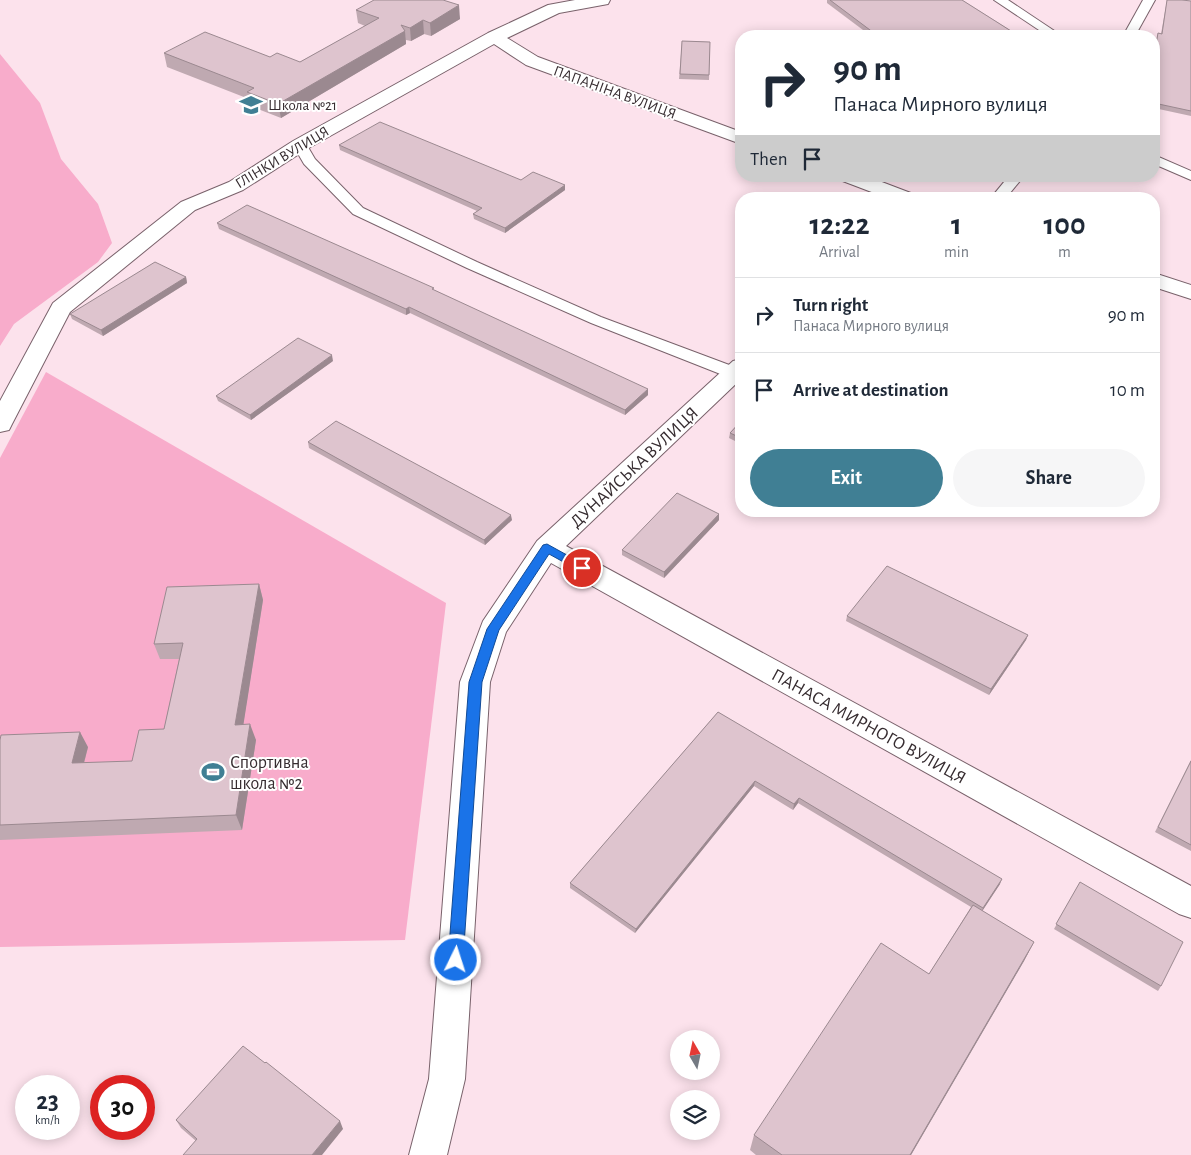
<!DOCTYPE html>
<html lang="en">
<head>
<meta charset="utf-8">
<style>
	body { margin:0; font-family:"Alegreya Sans",sans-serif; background:#f6f6f7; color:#1f2937; height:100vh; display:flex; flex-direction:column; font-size:19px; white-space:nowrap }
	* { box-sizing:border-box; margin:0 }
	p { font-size:16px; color:#747a83 }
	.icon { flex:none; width:28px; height:28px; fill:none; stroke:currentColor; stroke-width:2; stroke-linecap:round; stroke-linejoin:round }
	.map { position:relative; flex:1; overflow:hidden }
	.drawer { position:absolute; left:735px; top:192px; width:425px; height:325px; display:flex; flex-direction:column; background:#fff; border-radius:20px; box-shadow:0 2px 12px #0003 }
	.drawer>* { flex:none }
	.banner { position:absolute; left:735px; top:30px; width:425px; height:152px; border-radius:20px; box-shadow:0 2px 12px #0003; background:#fff; color:#1f2937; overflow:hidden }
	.needle { width:32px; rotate:351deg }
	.tools { position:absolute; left:670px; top:1030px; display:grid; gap:10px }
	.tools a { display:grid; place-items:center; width:50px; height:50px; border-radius:50%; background:#fff; box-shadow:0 2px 12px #0003; font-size:25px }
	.speed { position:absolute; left:15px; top:1075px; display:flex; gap:10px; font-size:25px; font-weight:700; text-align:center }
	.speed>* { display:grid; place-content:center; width:65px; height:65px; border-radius:50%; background:#fff; box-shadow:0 2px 12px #0003; line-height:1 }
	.speed small { font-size:12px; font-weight:400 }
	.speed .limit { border:8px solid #d22; background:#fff; color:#111 }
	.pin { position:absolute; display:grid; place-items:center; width:42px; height:42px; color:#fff; margin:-21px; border:2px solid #fff; border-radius:50%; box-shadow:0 1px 5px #0007 }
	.me { position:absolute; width:55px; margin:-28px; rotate:4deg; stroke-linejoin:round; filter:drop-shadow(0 0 4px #0008) }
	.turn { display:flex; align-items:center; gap:18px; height:105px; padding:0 15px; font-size:22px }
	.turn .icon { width:65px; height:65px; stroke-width:2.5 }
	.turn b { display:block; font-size:35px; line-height:42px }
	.then { display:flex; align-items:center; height:48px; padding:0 15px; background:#0003; gap:10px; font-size:19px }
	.eta { display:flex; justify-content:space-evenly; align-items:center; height:85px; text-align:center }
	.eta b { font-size:30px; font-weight:600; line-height:35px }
	.primary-button { display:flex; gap:10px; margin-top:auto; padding:10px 15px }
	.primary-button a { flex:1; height:58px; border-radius:30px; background:#407f94; color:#fff; font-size:20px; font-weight:600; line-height:58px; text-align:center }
	.primary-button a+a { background:#f6f6f7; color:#1f2937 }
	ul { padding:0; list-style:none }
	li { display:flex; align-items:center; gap:15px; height:75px; padding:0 15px; border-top:1px solid #e0e1e3 }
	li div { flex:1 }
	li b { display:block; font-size:19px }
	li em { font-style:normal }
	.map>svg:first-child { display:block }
</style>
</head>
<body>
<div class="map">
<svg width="1191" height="1155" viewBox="0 0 1191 1155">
	<rect width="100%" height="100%" fill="#fce2ec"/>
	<g fill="#f8accb">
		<path d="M0 54 40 103 61 159 98 204 112 243 98 262 14 324 0 346Z"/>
		<path d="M46 372 446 603 405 940 0 947V458Z"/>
	</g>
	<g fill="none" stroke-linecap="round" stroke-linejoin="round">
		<defs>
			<g id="service">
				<path d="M994 0H1008L1062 36H1048Z"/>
				<path d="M1143 0H1155L1135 36H1123Z"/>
				<path d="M300 141 305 142 315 159 363 208 477 262 601 317 740 369 741 374 734 378 728 377 591 323 467 268 353 214 304 164 293 145Z"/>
				<path d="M1154 155 1191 171V180L1154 164Z"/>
				<path d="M1009 176H1024L1005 199H990Z"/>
			</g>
			<g id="minor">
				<path d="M575 0H610L608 4 559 13 507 38 538 57 741 132V144L526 65 494 44 307 149 243 190 195 210 70 312 12 424 9 430 0 432V401L53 303 181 202 229 182 293 141 488 33 548 5Z"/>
				<path d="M837 176H866L916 195 919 199H890L840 180Z"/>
				<path d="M1154 273 1191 285V299L1154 287Z"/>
				<path d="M741 359V379L566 546 1191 886V918L1179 914 551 563 506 632 490 682 465 1079 447 1155H409L429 1079 460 682 483 621 537 541 733 361Z"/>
			</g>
		</defs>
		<use href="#service" stroke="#79626b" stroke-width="2"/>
		<use href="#minor" stroke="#79626b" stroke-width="2"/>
		<use href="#service" fill="#fff" fill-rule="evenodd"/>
		<use href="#minor" fill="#fff" fill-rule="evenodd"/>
	</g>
	<g fill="#bfa9b1">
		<path d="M827 0H962L1019 36H871L827 3Z"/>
		<path d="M1167 0 1191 1V116L1154 108V51L1158 33 1161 34Z"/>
		<path d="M450 2 460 19 431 36 424 34 411 41 406 40V44L281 118 250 106 249 99 167 67 164 53 270 57 300 62 365 26 358 23 356 10Z"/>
		<path d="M682 41 710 42 709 80 679 79Z"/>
		<path d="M339 145 521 180 565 185V190L505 233 474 219 473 214 477 211 340 150Z"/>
		<path d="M217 223 434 290 648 395 625 415 410 313 406 315 219 229Z"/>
		<path d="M186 277 187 283 103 336 72 319 70 314Z"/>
		<path d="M333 361 251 420 218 401 216 396Z"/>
		<path d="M741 421V444L729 438 730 433Z"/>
		<path d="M308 442 512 520 485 545 309 448Z"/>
		<path d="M719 520 664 578 622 555V550Z"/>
		<path d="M259 584 263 600 243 725 256 740 242 830 0 840V740L88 747 84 763 132 761 164 729 179 659H160L154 644Z"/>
		<path d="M847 616 1028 635 1026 640 989 695 846 621Z"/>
		<path d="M718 712 1000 884 982 911 1034 942 1024 961 911 1155H756L750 1150 754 1135 929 974 971 907 798 803 793 810 754 786 635 933 570 888V883Z"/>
		<path d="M1191 760V851L1155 832Z"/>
		<path d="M1080 882 1161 986 1158 991 1054 929Z"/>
		<path d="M265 1063 343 1129 196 1141 181 1128 176 1120Z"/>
	</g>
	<g fill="#9b8990">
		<path d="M459 5 460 19 431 36 430 23Z"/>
		<path d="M423 20 424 34 411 41 410 28Z"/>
		<path d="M405 31 406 44 281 118 278 104Z"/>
		<path d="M953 32V36H936Z"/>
		<path d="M565 185V190L505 233V228Z"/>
		<path d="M186 277 187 283 103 336 101 330Z"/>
		<path d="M409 307 410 313 406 315V309Z"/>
		<path d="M332 355 333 361 251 420 250 415Z"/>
		<path d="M648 389V395L625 415V410Z"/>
		<path d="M719 514V520L664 578V572Z"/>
		<path d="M511 515 512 520 485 545 484 540Z"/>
		<path d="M259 584 263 600 241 740 235 725Z"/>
		<path d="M1028 635 1026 640 989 695 991 689Z"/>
		<path d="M250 724 256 740 242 830 236 815Z"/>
		<path d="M80 732 88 747 80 778 72 763Z"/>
		<path d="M755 781 754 786 635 933 636 929Z"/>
		<path d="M799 798 798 803 793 810 794 804Z"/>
		<path d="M1002 879 1000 884 981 913 983 908Z"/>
		<path d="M1034 942 1024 961 911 1155H910Z"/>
		<path d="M340 1121 343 1129 322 1155H312Z"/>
	</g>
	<g fill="#dec4ce" stroke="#9b8990">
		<path d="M374 0H443L459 5 430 23 423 20 410 28 401 25 405 31 278 104 247 92 254 88 164 53 205 32 270 57 277 53 300 62 379 18 356 10Z"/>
		<path d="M830 0H962L1019 36H959L953 32 936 36H878Z"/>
		<path d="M1167 0H1182L1191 1V111L1154 103V56L1158 33 1162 34Z"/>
		<path d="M682 41 710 42 709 75 680 74Z"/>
		<path d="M380 122 521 180 533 172 565 185 505 228 473 214 482 208 339 145Z"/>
		<path d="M247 205 434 288 432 289 648 389 625 410 409 307 406 309 217 223Z"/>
		<path d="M155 262 186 277 101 330 70 314Z"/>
		<path d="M298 338 332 355 250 415 216 396Z"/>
		<path d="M336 421 511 515 484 540 308 442Z"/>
		<path d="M741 421V438L730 433Z"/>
		<path d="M677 493 719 514 664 572 622 550Z"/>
		<path d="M887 566 1028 635 991 689 847 616Z"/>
		<path d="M259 584 235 725 250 724 236 815 0 825V740L1 735 80 732 72 763 132 761 139 730 164 729 183 643 154 644 167 587Z"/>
		<path d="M718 712 1002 879 983 908 799 798 794 804 755 781 636 929 570 883Z"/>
		<path d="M1191 761V845L1158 827Z"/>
		<path d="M1080 882 1183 942 1161 986 1056 924Z"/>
		<path d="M973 905 1034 942 910 1155H782L754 1135 881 943 929 974Z"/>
		<path d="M243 1046 265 1063 266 1062 340 1121 312 1155H183L197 1139 176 1120Z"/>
	</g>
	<path fill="#1a73e8" stroke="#114b97" d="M547 544 585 565 587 568 582 572 578 570 549 554 499 630 482 682 463 960 461 965 456 966 450 965 448 960 469 682 487 629 543 545Z"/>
	<defs>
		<symbol id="school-bare" viewBox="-9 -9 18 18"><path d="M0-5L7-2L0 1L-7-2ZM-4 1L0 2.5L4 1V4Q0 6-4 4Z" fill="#407f94" stroke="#fff" stroke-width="2.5" paint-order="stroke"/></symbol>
		<symbol id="stadium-bare" viewBox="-9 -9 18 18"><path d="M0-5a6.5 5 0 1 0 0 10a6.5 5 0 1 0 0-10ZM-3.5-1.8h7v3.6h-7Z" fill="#407f94" stroke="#fff" stroke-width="2.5" paint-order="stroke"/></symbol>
	</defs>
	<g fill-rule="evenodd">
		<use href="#school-bare" x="235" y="89" width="32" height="32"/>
		<use href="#stadium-bare" x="197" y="756" width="32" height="32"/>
	</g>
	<g text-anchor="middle" stroke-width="4" stroke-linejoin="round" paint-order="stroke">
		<g font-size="15" fill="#362c30" stroke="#fff">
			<text transform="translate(615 92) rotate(20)" y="5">ПАПАНІНА ВУЛИЦЯ</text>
			<text transform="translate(282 157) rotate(-31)" y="5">ГЛІНКИ ВУЛИЦЯ</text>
		</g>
		<g font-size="15" fill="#362c30" stroke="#fff" text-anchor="start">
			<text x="268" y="110">Школа №21</text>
		</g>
		<g font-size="18" fill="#362c30" stroke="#fff">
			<text transform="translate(634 467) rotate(-43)" y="6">ДУНАЙСЬКА ВУЛИЦЯ</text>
			<text transform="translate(869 726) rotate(29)" y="6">ПАНАСА МИРНОГО ВУЛИЦЯ</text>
		</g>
		<g font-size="18" fill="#362c30" stroke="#fff" text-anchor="start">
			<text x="230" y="768">Спортивна<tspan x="230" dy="21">школа №2</tspan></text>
		</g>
	</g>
</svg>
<div class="tools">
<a><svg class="needle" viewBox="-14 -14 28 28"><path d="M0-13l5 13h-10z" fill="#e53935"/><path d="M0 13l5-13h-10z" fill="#747a83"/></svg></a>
<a><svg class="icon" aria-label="layers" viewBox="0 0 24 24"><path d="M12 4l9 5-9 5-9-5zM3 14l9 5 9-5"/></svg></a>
</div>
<div class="speed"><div>23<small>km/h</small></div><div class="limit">30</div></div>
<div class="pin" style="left:582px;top:568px;background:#d93025"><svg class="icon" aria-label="arrive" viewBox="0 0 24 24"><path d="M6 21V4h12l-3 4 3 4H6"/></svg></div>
<svg class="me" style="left:456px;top:960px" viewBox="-20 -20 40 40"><circle r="17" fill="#1a73e8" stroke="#fff" stroke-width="3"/><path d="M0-11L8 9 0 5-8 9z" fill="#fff"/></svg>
<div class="banner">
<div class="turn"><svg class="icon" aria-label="right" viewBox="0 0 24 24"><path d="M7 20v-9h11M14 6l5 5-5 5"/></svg><div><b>90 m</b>Панаса Мирного вулиця</div></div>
<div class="then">Then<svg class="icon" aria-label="arrive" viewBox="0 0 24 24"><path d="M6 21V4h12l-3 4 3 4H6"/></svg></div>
</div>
<section class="drawer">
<div class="eta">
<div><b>12:22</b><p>Arrival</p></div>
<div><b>1</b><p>min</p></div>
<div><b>100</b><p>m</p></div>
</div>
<ul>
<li><svg class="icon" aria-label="right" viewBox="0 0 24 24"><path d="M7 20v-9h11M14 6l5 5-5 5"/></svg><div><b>Turn right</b><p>Панаса Мирного вулиця</p></div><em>90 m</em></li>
<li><svg class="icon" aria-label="arrive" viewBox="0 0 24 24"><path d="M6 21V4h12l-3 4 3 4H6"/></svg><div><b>Arrive at destination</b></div><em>10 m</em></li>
</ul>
<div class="primary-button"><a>Exit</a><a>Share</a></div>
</section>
</div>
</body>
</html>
